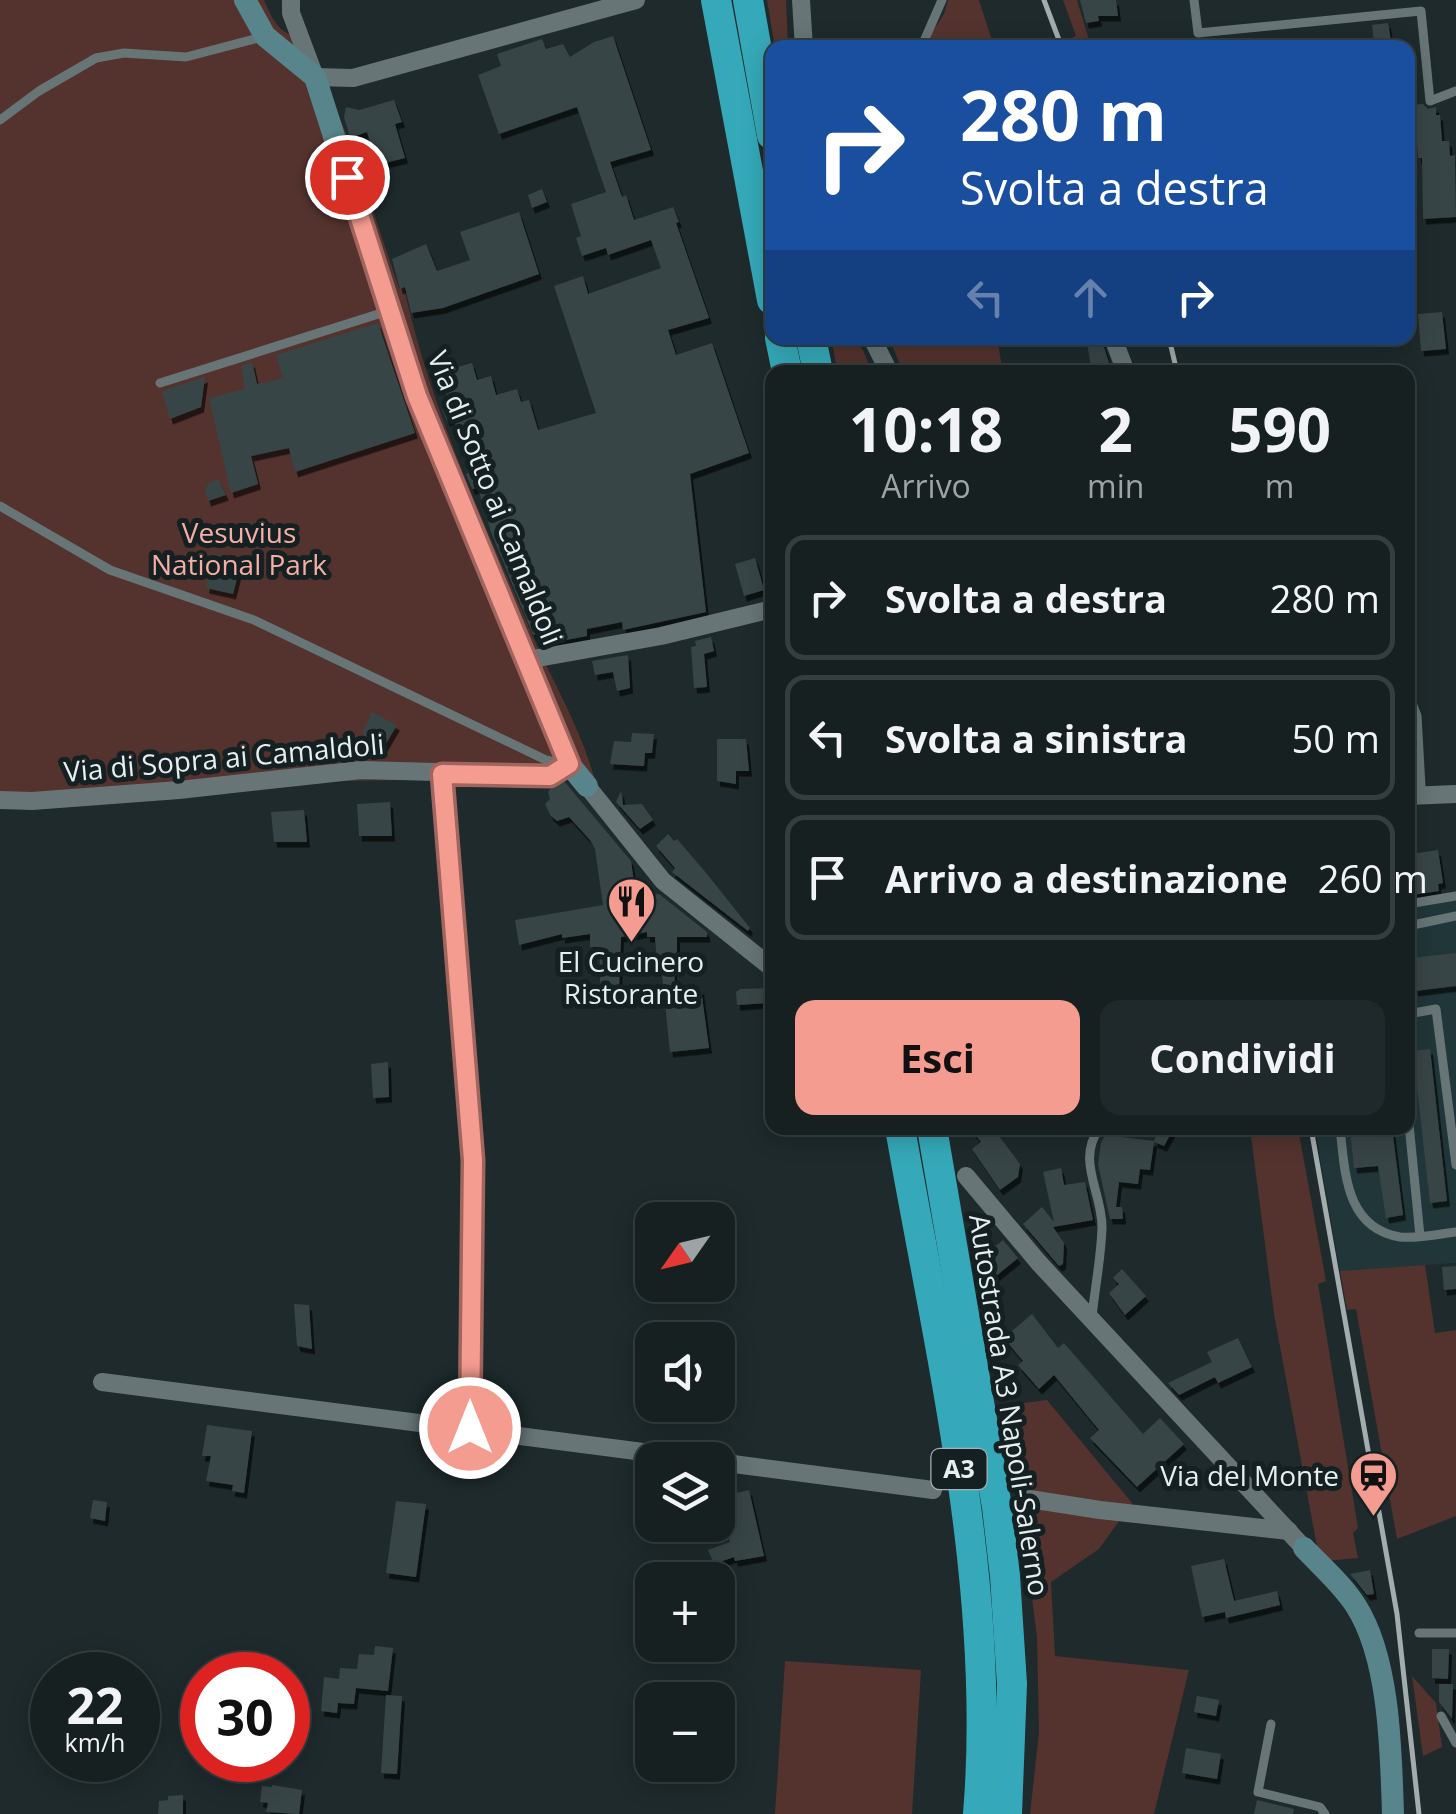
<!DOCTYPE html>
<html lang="it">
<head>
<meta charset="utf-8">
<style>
	body { margin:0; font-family:"Open Sans",sans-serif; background:#1f282a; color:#f1f3f6; height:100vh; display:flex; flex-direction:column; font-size:38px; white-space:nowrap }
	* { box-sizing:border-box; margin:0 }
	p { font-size:32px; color:#9ea3a5 }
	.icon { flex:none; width:55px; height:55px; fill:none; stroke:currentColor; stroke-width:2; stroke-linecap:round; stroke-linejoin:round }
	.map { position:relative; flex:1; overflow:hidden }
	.sheet { position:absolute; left:765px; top:365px; width:650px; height:770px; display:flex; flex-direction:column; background:#162021; border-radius:20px; box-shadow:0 5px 25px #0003,0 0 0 2px #353e3f }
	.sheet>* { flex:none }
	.banner { position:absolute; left:765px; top:40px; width:650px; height:305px; border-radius:20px; box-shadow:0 5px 25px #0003,0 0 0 2px #353e3f; background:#1a4fa0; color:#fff; overflow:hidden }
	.needle { width:65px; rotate:236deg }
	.tools { position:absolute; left:635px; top:1202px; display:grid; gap:20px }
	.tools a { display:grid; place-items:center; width:100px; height:100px; border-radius:20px; background:#162021; box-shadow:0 5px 25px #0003,0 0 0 2px #353e3f; font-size:50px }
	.speed { position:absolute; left:30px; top:1652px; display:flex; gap:20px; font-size:50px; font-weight:700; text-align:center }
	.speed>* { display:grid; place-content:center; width:130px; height:130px; border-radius:50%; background:#162021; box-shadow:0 5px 25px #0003,0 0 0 2px #353e3f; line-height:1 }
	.speed small { font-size:25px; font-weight:400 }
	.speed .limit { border:15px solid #d22; background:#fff; color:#111 }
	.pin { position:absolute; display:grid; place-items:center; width:85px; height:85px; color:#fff; margin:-42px; border:5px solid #fff; border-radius:50%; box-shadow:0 2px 10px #0007 }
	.me { position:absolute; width:110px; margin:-55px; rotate:0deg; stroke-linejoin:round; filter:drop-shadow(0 0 8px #0008) }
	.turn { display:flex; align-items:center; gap:35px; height:210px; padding:0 30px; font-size:45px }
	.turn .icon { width:130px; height:130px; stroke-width:2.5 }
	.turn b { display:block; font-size:70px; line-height:85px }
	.lanes { display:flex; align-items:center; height:95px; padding:0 30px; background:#0003; justify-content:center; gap:50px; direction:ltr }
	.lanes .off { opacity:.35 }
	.eta { display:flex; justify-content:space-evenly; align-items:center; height:170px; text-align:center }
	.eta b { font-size:60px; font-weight:700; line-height:70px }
	.cta { display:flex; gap:20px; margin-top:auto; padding:20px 30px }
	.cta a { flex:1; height:115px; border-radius:20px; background:#f59c90; color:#111; font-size:40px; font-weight:700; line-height:115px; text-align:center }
	.cta a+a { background:#1f282a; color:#f1f3f6 }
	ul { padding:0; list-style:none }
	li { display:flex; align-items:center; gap:30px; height:125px; margin:0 20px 15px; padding:0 10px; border:5px solid #353e3f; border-radius:20px }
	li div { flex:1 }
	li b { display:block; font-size:38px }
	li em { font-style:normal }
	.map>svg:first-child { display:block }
</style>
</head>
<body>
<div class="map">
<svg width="1456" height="1814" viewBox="0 0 1456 1814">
	<defs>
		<filter id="shadow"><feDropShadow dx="3" dy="5.5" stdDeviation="0" flood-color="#0009"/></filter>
	</defs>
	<rect width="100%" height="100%" fill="#1e2a2c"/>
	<path fill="#213639" d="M1456 894V1263L1340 1271 1315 1128H1408V902Z"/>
	<g fill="#54332e">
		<path d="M0 0H264C274 24 280 34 306 40L349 140 399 288H404C431 410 484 523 533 637 554 684 580 727 594 777L339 781 0 805Z"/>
		<path d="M767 0H786L788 47H775Z"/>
		<path d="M948 0H979L994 47 922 48 944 14Z"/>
		<path d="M1063 0H1077L1091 47H1075L1071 38 1076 36Z"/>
		<path d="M851 338 863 350 872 372H837L832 341Z"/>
		<path d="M889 338H997L1003 372H903Z"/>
		<path d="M1250 1128H1298L1326 1281 1318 1284 1358 1528 1353 1533 1358 1558 1324 1561 1318 1552 1274 1314Z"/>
		<path d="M1425 1265 1435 1333 1456 1330V1516L1397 1539 1356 1309 1347 1310 1340 1271Z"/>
		<path d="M1047 1400 1132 1503 1099 1549 1051 1582 1055 1656 1189 1670 1154 1814H1030L1039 1732 1037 1637 1011 1431 1000 1406Z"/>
		<path d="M785 1661 921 1670 912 1814H775Z"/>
		<path d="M1412 1676 1436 1703 1442 1747 1423 1756Z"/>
	</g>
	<g fill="#384547" filter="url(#shadow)">
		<path d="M1080 0H1116L1118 16H1098L1099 21 1086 23Z"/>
		<path d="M1388 23 1391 41 1374 43 1372 25Z"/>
		<path d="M613 36 651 150 610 162 622 197 626 195 634 220 673 207 679 222 676 223 709 318 668 330 676 355 712 343 749 453 690 474 706 612 623 630 622 622 587 629V636L545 644 538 634 533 635 491 532 478 488 472 489 466 474 488 466 478 434 466 439 462 429 458 431 453 419 447 421 442 409 450 406 440 372 472 363 477 380 491 376 496 395 517 389 521 402 529 400 538 430 596 413 554 286 583 276 588 294 661 268 651 240 608 255 606 248 582 256 576 238 581 236 571 204 606 192 577 107 499 134 478 75 501 66 497 54 542 39 546 49 563 44 570 57 594 42Z"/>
		<path d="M394 100 402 122 395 124 405 158 381 164 377 162 367 132 350 138 344 117 346 107 359 110Z"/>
		<path d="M1423 104 1428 109 1436 107V115H1440L1442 141H1449L1450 156 1455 155 1456 217 1423 219 1422 158H1418L1417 143 1408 144 1410 105Z"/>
		<path d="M542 189 547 202 532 208 528 195Z"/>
		<path d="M519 212 539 274 443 308 411 313 405 287 400 289 392 259 426 244 437 271 470 260 460 232Z"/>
		<path d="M1442 312 1446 349 1421 351 1418 314Z"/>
		<path d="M378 323 415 433 295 472 289 448 251 456 258 484 231 493 209 398 245 389 241 366 252 362 257 384 283 378 276 355Z"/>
		<path d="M1086 338H1101L1112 372H1092Z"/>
		<path d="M205 377 201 407 170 419 162 391Z"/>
		<path d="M218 479 226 495 208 501 205 490 209 483Z"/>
		<path d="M213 554 242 559 233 594 206 588Z"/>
		<path d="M755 558 764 590 744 596 735 564Z"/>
		<path d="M711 637 714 651 704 654 707 687 694 688 691 647 696 646 695 641Z"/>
		<path d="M628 655 630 688 617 691 613 672 595 675 592 661Z"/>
		<path d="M372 712 397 725 384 747 362 734Z"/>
		<path d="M632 733 654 734 652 753H645L644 766 610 764 614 741 631 742Z"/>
		<path d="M717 739H746L749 771H736V784L717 781Z"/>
		<path d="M564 781 631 861 636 896 659 894 707 932V937H677V964H673L676 991 701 989 709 1048 670 1052 661 964H657L655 937H647V932L621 937 619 989 630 988 631 1002 618 1001 619 993 600 992V947H590V934L562 938V934L519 945 515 920 603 905 595 849 590 840 569 817 557 821 551 816 545 804 550 799 548 792 552 787Z"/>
		<path d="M621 791 623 805 642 804 653 820 640 829 616 802Z"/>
		<path d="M390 802 392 836H359L357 804Z"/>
		<path d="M304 810 307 842H274L271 812Z"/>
		<path d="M668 834 674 841 677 839 707 874 750 928 748 931 672 872 675 868 656 846Z"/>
		<path d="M1438 850 1443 883 1438 884 1439 891 1413 895 1411 884 1416 883 1411 854Z"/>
		<path d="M1456 953V986L1415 991 1411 958Z"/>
		<path d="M769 988 770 1003 737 1005 736 992 740 989Z"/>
		<path d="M1430 1049 1447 1201 1430 1203 1413 1051Z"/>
		<path d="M388 1062 389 1097 373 1098 371 1064Z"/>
		<path d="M970 1128H993L1020 1164 1018 1177 1000 1190 972 1149 981 1142Z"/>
		<path d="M1159 1128H1174L1164 1146 1154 1142 1150 1170 1140 1169 1138 1184 1119 1182 1116 1207H1122L1123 1219H1110L1098 1164 1101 1143 1105 1135 1154 1141Z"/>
		<path d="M1350 1128H1392L1403 1215 1386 1218 1378 1166 1354 1168Z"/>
		<path d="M1061 1168 1064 1185 1085 1182 1093 1220 1053 1227 1064 1243 1063 1264 1059 1266 1023 1224 1042 1207 1054 1222 1043 1172Z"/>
		<path d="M1003 1240 1018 1258 995 1277 980 1259Z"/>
		<path d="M1456 1266V1289L1444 1290 1442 1267Z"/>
		<path d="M1122 1269 1146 1296 1125 1315 1109 1293 1119 1284 1113 1278Z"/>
		<path d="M294 1304 309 1305 312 1349 297 1346Z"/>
		<path d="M1032 1314 1058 1348 1064 1343 1143 1434 1160 1418 1184 1444 1137 1487 1090 1438 1099 1430 1054 1375 1039 1389 1018 1365 1023 1361 1004 1338Z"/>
		<path d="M1238 1338 1252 1367 1218 1383 1215 1377 1179 1395 1168 1383 1212 1362 1207 1352Z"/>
		<path d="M207 1425 252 1431 244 1493 232 1491 233 1485 206 1481 211 1456H202Z"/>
		<path d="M749 1490 764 1556 735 1561 734 1557 714 1564 708 1550 730 1542 720 1497Z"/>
		<path d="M93 1500 107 1502 105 1521 90 1518Z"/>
		<path d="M396 1501 426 1504 416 1577 386 1573Z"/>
		<path d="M1224 1559 1234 1601 1277 1591 1280 1605 1226 1618 1225 1612 1202 1617 1191 1566Z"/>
		<path d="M1370 1570 1374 1594 1367 1595 1350 1574Z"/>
		<path d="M375 1646 393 1648 388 1691 356 1688 354 1704 338 1703 337 1713 321 1711 324 1677 339 1679 340 1668 357 1669 359 1654 374 1655Z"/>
		<path d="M1432 1649H1449L1448 1679 1432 1678Z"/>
		<path d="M266 1662 281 1663 283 1675H265Z"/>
		<path d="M1439 1684H1453L1452 1719 1439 1702Z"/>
		<path d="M386 1695 402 1696 397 1774 381 1773Z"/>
		<path d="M1197 1696 1219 1700 1216 1716 1194 1712Z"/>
		<path d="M1186 1748 1221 1754 1217 1779 1182 1773Z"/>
		<path d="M272 1785 302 1790 299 1814 266 1812 268 1803 260 1802 262 1786 272 1787Z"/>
		<path d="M183 1795V1814H158L159 1801 168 1800V1796Z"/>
		<path d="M1257 1800 1294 1809 1293 1814H1254Z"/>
	</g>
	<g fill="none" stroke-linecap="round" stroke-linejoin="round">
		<path stroke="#747f80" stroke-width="2.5" stroke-dasharray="5 8" stroke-linecap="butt" d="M1187 372 1197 370"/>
		<g stroke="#677577" stroke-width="9">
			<path d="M1194 0 1198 33 1421 11 1430 101 1456 91"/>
			<path d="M921 48 942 0"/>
			<path d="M0 120 39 91 96 58 124 53 186 57 262 37"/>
			<path d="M160 383 388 311"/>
			<path d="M0 506 110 570 254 620 546 760 566 764"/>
			<path d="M1408 693 1417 716 1421 787 1425 794"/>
			<path d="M1408 904 1456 896"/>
			<path d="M1408 926 1456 916"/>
			<path d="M1408 1014 1436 1009 1456 1165"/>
			<path d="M1408 1114 1420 1236"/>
			<path d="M1109 1128 1146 1131 1150 1128"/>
			<path d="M1340 1128C1345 1171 1345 1228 1400 1237 1417 1239 1439 1234 1456 1232"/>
			<path d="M1092 1317C1095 1287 1101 1258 1102 1228 1103 1194 1075 1159 1100 1128"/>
			<path d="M1419 1633H1456"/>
			<path d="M1441 1716 1456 1743"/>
			<path d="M1271 1724 1258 1792 1320 1807 1325 1814"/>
		</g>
		<g stroke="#677577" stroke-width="18">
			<path d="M291 0V13L315 77 353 78 636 0"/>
			<path d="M801 0 804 48"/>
			<path d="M872 338 889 372"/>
			<path d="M1113 338 1126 372"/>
			<path d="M527 660 661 636 772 609"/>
			<path d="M443 774 473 1160 470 1428"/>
			<path d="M587 786 663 881 772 968"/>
			<path d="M1408 796 1456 794"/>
			<path d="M0 800 32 801 179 790 361 770 550 775 569 764"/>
			<path d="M966 1176 1039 1263 1304 1548"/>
			<path d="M102 1382 705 1460"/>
			<path d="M718 1462 933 1490"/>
			<path d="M1023 1498 1100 1510 1289 1531"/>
		</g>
		<g stroke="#58858b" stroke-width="22">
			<path d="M245 0 265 36 315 77 417 395 569 764 587 786"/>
			<path d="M1304 1548C1321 1566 1343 1585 1356 1606 1390 1659 1391 1753 1393 1814"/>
		</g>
		<g stroke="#35a9b9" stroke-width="30">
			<path d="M716 0 772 300"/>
			<path d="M748 0 772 135"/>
			<path d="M780 338 787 372"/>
			<path d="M811 338 818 372"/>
			<path d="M900 1128C939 1351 997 1587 978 1814"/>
			<path d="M932 1128 997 1507 1005 1576 1012 1684 1007 1814"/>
		</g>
		<g stroke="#a3adae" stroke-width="5">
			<path d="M1044 0 1062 48"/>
			<path d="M1169 338 1177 372"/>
			<path d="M1311 1128 1397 1614 1419 1814"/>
		</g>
	</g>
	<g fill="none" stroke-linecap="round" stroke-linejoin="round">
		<defs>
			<path id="route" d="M347 177 417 396 569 764 550 776 442 774 473 1160 470 1428"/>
		</defs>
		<use href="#route" stroke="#9f655e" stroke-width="25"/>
		<use href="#route" stroke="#f59c90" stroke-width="18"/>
	</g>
	<defs>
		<symbol id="restaurant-pin" viewBox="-11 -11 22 30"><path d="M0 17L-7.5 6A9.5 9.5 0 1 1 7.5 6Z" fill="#f59c90" stroke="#142022"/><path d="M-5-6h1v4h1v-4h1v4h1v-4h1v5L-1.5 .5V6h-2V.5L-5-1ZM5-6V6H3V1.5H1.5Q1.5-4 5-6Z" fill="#111"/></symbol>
		<symbol id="station-pin" viewBox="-11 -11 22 30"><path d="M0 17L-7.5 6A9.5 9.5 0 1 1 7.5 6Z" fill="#f59c90" stroke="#142022"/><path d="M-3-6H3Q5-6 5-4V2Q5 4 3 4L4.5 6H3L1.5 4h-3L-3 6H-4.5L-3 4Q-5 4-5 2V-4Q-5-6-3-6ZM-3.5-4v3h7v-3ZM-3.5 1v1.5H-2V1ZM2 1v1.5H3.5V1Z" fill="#111"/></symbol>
	</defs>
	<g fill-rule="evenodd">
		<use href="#restaurant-pin" x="604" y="874" width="55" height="75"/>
		<use href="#station-pin" x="1346" y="1448" width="55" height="75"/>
	</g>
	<g text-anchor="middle" stroke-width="10" stroke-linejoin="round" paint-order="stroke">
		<rect fill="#142022" stroke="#a7b0b2" stroke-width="2.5" x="931.5" y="1449" width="55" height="40" rx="8"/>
		<g font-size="25" font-weight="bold" fill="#e6eeef">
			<text x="959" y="1478">A3</text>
		</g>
		<g font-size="28" fill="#e6eeef" stroke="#142022">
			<text transform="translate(495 498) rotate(68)" y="10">Via di Sotto ai Camaldoli</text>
			<text transform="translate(224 758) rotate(-5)" y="10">Via di Sopra ai Camaldoli</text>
			<text transform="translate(1009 1405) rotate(81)" y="10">Autostrada A3 Napoli-Salerno</text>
		</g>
		<g font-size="28" fill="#f4aea3" stroke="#142022">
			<text x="239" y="543">Vesuvius<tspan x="239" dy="32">National Park</tspan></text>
		</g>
		<g font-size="28" fill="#e6eeef" stroke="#142022">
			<text x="631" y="972">El Cucinero<tspan x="631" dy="32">Ristorante</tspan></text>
			<text x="1339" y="1486" text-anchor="end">Via del Monte</text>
		</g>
	</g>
</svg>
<div class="tools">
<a><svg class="needle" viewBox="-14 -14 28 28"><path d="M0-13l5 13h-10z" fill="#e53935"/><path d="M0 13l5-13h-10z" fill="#9ea3a5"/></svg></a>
<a><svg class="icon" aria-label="sound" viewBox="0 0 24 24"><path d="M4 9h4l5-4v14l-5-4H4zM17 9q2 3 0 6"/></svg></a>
<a><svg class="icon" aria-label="layers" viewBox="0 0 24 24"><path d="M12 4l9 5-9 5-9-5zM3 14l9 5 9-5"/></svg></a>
<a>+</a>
<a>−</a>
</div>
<div class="speed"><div>22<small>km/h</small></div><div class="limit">30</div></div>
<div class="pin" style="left:347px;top:177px;background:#d93025"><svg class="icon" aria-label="arrive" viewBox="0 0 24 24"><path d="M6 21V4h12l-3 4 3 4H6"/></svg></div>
<svg class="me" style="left:470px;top:1428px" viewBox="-20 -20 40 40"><circle r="17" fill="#f59c90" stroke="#fff" stroke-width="3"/><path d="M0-11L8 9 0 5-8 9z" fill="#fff"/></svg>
<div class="banner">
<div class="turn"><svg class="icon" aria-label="right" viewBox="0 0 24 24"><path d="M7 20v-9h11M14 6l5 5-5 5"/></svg><div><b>280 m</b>Svolta a destra</div></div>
<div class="lanes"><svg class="icon off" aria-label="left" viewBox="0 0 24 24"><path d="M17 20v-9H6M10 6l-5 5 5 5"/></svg><svg class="icon off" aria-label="ahead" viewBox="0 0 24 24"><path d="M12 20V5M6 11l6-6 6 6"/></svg><svg class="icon" aria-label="right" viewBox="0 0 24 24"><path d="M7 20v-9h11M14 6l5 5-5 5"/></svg></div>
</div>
<section class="sheet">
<div class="eta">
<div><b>10:18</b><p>Arrivo</p></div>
<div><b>2</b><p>min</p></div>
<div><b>590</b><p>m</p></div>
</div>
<ul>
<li><svg class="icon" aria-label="right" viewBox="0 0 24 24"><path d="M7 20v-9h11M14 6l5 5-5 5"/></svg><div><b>Svolta a destra</b></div><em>280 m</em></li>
<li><svg class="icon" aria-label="left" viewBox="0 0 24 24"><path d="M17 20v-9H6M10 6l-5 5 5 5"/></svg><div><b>Svolta a sinistra</b></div><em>50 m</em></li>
<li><svg class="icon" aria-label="arrive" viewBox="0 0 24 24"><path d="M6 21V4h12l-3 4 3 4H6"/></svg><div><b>Arrivo a destinazione</b></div><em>260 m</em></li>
</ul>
<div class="cta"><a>Esci</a><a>Condividi</a></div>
</section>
</div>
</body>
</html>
